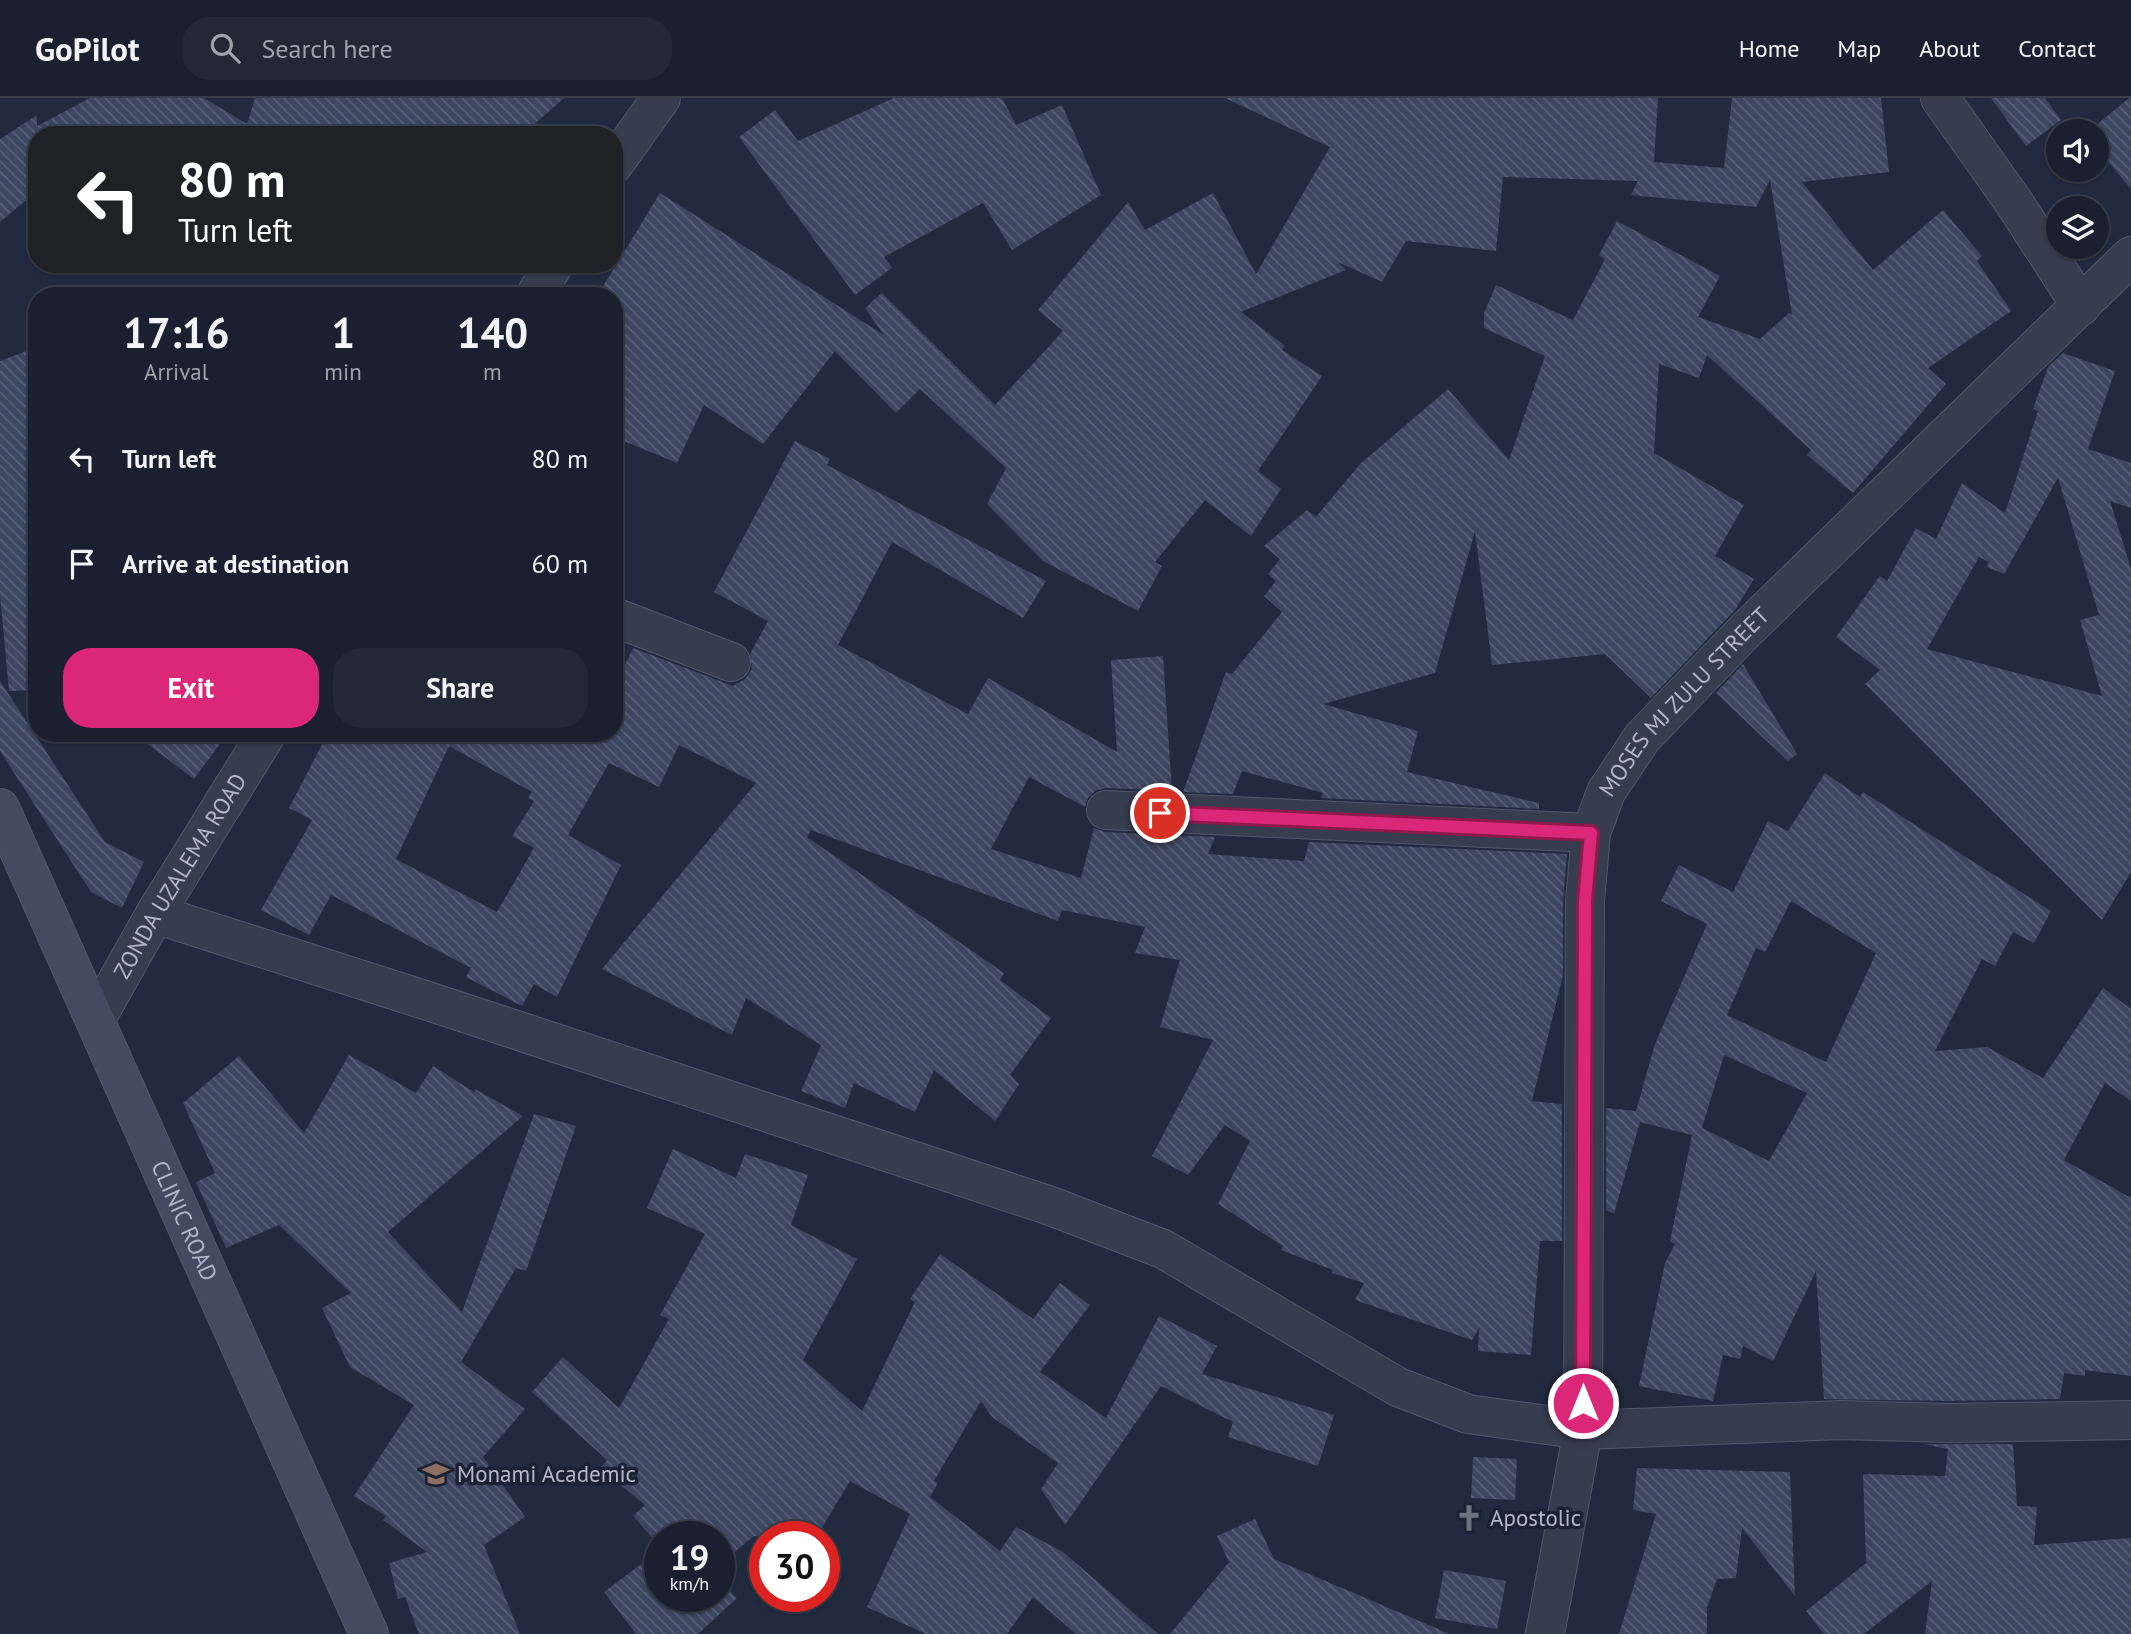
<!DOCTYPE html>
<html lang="en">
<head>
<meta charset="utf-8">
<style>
	body { margin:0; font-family:"PT Sans",sans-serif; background:#232837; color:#f1f3f6; height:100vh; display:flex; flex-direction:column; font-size:26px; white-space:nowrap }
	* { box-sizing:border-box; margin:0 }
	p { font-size:23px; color:#9fa3aa }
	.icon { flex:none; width:38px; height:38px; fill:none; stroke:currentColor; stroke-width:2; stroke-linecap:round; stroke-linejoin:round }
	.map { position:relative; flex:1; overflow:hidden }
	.panel { position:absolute; left:28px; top:189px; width:595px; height:455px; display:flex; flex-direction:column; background:#1a202f; border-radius:28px; box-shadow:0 2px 5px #0004,0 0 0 2px #383e4b }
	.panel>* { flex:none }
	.top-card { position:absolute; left:28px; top:28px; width:595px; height:147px; border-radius:28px; box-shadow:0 2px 5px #0004,0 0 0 2px #383e4b; background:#202124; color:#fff; overflow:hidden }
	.fabs { position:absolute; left:2046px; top:21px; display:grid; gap:14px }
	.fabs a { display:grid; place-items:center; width:63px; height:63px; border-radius:50%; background:#1a202f; box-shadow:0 2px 5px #0004,0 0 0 2px #383e4b; font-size:35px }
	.speed { position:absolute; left:644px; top:1423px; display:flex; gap:14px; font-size:35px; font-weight:700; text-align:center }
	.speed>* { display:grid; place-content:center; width:91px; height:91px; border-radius:50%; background:#1a202f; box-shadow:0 2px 5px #0004,0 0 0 2px #383e4b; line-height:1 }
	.speed small { font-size:18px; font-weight:400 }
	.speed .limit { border:10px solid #d22; background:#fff; color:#111 }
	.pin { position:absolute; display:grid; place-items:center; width:60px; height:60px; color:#fff; margin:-30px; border:4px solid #fff; border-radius:50%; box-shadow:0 2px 7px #0007 }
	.me { position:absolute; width:77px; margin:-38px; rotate:0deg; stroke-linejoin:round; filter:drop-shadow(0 0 5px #0008) }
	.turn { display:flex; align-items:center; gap:24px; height:147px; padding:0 35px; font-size:32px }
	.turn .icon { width:91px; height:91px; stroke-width:2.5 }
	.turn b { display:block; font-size:49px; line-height:60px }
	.eta { display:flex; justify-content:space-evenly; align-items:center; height:119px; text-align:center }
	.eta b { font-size:42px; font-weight:600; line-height:49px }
	.action { display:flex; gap:14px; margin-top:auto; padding:14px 35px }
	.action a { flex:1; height:80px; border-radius:28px; background:#db2777; color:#fff; font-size:28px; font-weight:600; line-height:80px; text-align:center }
	.action a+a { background:#232837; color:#f1f3f6 }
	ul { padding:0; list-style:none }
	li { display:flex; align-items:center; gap:21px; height:105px; padding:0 35px }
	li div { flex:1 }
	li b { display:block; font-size:26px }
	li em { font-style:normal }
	header { display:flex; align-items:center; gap:42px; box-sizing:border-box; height:98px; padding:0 35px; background:#1a202f; border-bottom:2px solid #383e4b }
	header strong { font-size:33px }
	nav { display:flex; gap:38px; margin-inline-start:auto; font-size:24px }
	.search { width:490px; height:63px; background:#232837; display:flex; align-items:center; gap:18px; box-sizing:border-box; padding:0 24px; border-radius:28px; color:#9fa3aa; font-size:26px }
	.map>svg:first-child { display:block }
</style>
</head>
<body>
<header>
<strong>GoPilot</strong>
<div class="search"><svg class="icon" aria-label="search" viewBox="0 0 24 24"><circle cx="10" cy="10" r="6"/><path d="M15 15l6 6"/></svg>Search here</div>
<nav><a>Home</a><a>Map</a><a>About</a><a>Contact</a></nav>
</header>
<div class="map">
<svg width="2131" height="1536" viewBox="0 0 2131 1536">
	<defs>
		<pattern id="building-back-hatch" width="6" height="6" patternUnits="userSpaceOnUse" patternTransform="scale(1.75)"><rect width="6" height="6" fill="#3d4660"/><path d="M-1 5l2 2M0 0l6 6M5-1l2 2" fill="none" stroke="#575f75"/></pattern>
	</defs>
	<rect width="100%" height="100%" fill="#222a3f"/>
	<g fill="url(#building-back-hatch)" fill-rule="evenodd">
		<path d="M90 0H204L247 26 255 0H564L522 37H37V93L0 124V41L37 17V28Z"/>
		<path d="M894 0H1002L1016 27 1062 7 1101 97 1012 152 983 105 884 159 892 170 855 197 739 39 775 12 798 43Z"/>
		<path d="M1225 0H1658L1654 64 1724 70 1732 0H1881L1889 74 1802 84 1873 172 1943 112 1982 158 1977 163 2011 213 1928 270 1946 286 1853 395 1807 357 1811 352 1707 257 1699 280 1659 266 1654 355 1744 407 1715 458 1754 481 1735 512 1651 600 1605 556 1492 567 1475 433 1435 575 1323 606 1418 633 1407 674 1539 705V711L1321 700 1323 695 1242 673 1233 696 1183 694 1226 574 1232 576 1282 514 1264 498 1276 483 1268 476 1280 461 1264 448 1307 412 1316 419 1360 366 1448 291 1509 362 1545 258 1484 230V215L1496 187 1573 222 1605 161 1599 157 1617 123 1720 178 1698 219 1760 241 1789 215 1792 217 1770 82 1756 109 1631 97 1638 83 1503 79 1496 153 1406 143 1382 184 1338 164 1346 172 1241 214 1285 248 1282 252 1322 278 1258 373 1281 391 1251 438 1205 402 1155 464 1162 468 1138 513 1043 463 987 406 1006 370 920 291 896 315 835 253 763 346 704 307 677 365 614 339V198H597L660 95 884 237 865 210 882 195 995 307 1063 233 1038 212 1128 104 1145 132 1213 95 1256 176 1330 49Z"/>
		<path d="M1991 0H2045L2061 22 2026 48Z"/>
		<path d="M2129 0H2131V91L2096 49V33H2089Z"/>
		<path d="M37 249V592L9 593 0 497V263Z"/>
		<path d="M2063 255 2115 273 2088 351 2131 365V410L2110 403 2131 471V774L2102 822 1865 586 1880 572 1836 539 1880 478 1887 483 1916 430 1936 441 1962 385 2005 415 2038 313 2033 311 2048 269ZM2058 380 2099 517 2080 522 2102 598 1927 551 1979 459 1989 464 1987 469 2004 476Z"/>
		<path d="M795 343 830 361 827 367 1046 483 1023 520 892 444 838 547 968 616 988 580 1117 654 1111 562 1163 558 1172 693 1106 690 1095 693 1088 700 1085 709 1029 679 991 751 1081 780 1094 730 1105 734 1215 739 1208 756 1304 763 1309 744 1567 756 1563 803V877L1532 1003 1562 1006V1143H1540L1531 1257 1478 1253 1479 1230 1472 1242 1355 1202 1364 1185 1332 1175 1333 1172 1281 1152 1283 1148 1218 1106 1250 1043 1225 1027 1188 1077 1152 1058 1213 942 1160 929 1180 862 1135 855 1145 829 1062 812 1058 823 811 732 807 739 1004 875 1000 882 1051 920 1010 977 1019 986 995 1023 934 972 915 1014 854 985 845 1010 801 993 821 947 746 900 732 937 602 871 756 685 679 647 659 689 609 665 568 737 621 767 557 899 534 886 522 908 466 879 471 870 331 797 309 837 261 812 312 722 289 710 328 635H614V590L633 550 733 588 745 581 752 571 750 556 768 523 714 494ZM449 648 532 694 528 700 534 703 512 738 534 750 497 814 396 761Z"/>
		<path d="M1743 566 1797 656 1788 663 1716 595Z"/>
		<path d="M0 583 105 744 144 764 122 810 91 794 0 653Z"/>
		<path d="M133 635H228L194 681Z"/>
		<path d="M1825 675 1860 699 1863 694 2051 813 2034 845 2013 834 1995 868 1982 861 1935 953 1987 949 2043 980 2103 890 2131 911V1003L2105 985 2064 1062 2131 1100V1278L2085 1272V1278L2064 1275 2060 1301 1950 1303 1824 1301 1816 1173 1773 1263 1743 1248 1740 1261 1723 1257 1713 1303 1639 1288 1665 1165 1675 1146 1670 1143 1692 1037 1640 1024 1614 1116 1606 1112V1010L1636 1013 1655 946 1707 826 1661 803 1679 767 1733 794 1768 723 1788 733ZM1791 803 1876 855 1826 964 1727 917 1756 850 1765 854ZM1724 957 1807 995 1769 1063 1702 1030Z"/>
		<path d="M349 957 416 995 433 968 474 994 475 991 523 1018 388 1134 462 1214 534 1016 576 1028 526 1173 516 1170 461 1264 525 1311 483 1359 525 1419 484 1447 520 1536H419L405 1499 398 1501 389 1465 427 1454 383 1422 386 1418 354 1398 414 1307 350 1269 322 1210 351 1195 279 1127 226 1150 196 1084 215 1075 183 1005 239 958 304 1035Z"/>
		<path d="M673 1051 736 1080 745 1056 808 1077 791 1127 857 1161 803 1262 862 1313 915 1204 910 1201 940 1156 1033 1221 1060 1185 1090 1207 1040 1274 1106 1320 1159 1218 1217 1248 1202 1276 1334 1317 1318 1368 1228 1339 1233 1324 1161 1288 1065 1427 1041 1391 1058 1365 992 1319 981 1303 934 1383 938 1385 930 1399 1000 1453 1016 1429 1063 1454 1158 1536H1076L1033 1499 1007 1536H926L867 1509 910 1416 850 1383 817 1438H754L719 1467V1438H660V1448L633 1418 645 1407 600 1370 607 1362 532 1294 563 1259 619 1310 669 1221 660 1217 705 1136 647 1110Z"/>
		<path d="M1923 1346H2013L2017 1408 2037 1409 2034 1447 2131 1440V1536H1925L1932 1483 1864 1536H1824L1806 1513 1866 1465 1863 1376 1945 1378 1948 1351Z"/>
		<path d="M1473 1359 1517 1361 1515 1402 1471 1400Z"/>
		<path d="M1637 1370 1790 1374 1795 1498 1742 1430 1736 1480 1717 1481 1707 1509V1536H1619L1656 1416 1633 1412Z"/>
		<path d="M1255 1421 1274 1461 1450 1536H1170L1229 1464 1217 1438Z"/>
		<path d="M660 1452V1498H719V1482L737 1500 698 1536H636L604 1494Z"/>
		<path d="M1444 1472 1506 1483 1497 1531 1435 1520Z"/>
	</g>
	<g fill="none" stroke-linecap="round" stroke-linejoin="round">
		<defs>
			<g id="street">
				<path d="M1940 0 2013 103 2081 208"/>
				<path d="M614 66 661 0"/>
				<path d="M535 198 554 166"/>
				<path d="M614 519 731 564"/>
				<path d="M1106 712 1591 735"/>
				<path d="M155 816 428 903 1048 1107 1163 1151 1398 1289 1468 1316 1583 1332 1841 1322 1950 1325 2131 1322"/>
				<path id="s1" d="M96 921 155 816 267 635"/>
				<path id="s2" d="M1545 1536 1583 1332 1585 803 1591 735 1606 694 1642 640 1745 533 2131 158"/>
			</g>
			<g id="secondary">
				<path id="s3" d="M0 710 369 1536"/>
			</g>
		</defs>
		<use href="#street" stroke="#51586a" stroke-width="40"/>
		<use href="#secondary" stroke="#51586a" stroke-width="40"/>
		<use href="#street" stroke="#363d4f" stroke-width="38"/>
		<use href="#secondary" stroke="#434b62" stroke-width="38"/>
	</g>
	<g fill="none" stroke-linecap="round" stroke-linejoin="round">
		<defs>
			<path id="route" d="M1160 715 1591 735 1585 803 1583 1305"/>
		</defs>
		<use href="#route" stroke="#8e194d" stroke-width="18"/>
		<use href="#route" stroke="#db2777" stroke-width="12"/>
	</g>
	<defs>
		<symbol id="school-bare" viewBox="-9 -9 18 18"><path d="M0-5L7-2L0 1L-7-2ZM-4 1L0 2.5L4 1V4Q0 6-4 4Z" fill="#8d6e63" stroke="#1b2234" stroke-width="2.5" paint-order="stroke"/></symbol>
		<symbol id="church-bare" viewBox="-9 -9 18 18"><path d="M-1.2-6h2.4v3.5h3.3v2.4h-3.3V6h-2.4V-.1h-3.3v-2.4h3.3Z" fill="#6b7280" stroke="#1b2234" stroke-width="2.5" paint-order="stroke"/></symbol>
	</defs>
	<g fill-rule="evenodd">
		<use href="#school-bare" x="417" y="1357" width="38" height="38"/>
		<use href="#church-bare" x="1450" y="1401" width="38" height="38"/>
	</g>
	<g text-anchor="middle" stroke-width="7" stroke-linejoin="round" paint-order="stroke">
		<g font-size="23" fill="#b2b8ca" stroke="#1b2234">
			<text dy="8" stroke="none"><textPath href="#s2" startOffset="968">MOSES MJ ZULU STREET</textPath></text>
			<text dy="8" stroke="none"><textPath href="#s1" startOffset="166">ZONDA UZALEMA ROAD</textPath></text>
			<text dy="8" stroke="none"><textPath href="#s3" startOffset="452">CLINIC ROAD</textPath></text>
		</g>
		<g font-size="23" fill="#b2b8ca" stroke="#1b2234" text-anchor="start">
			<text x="457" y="1384">Monami Academic</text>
			<text x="1490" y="1428">Apostolic</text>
		</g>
	</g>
</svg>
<div class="fabs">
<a><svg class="icon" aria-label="sound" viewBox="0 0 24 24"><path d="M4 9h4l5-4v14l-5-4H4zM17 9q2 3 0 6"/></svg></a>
<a><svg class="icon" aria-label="layers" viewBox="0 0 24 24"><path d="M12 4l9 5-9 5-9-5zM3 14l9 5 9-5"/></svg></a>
</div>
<div class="speed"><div>19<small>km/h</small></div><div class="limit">30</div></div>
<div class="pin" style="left:1160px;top:715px;background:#d93025"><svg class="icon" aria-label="arrive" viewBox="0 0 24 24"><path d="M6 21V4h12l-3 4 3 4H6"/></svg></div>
<svg class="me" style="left:1583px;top:1305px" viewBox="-20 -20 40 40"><circle r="17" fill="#db2777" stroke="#fff" stroke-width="3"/><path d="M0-11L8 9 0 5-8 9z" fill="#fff"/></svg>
<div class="top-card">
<div class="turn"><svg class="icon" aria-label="left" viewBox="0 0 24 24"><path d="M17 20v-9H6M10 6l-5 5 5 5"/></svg><div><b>80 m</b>Turn left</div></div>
</div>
<section class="panel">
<div class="eta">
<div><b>17:16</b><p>Arrival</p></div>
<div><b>1</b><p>min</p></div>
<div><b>140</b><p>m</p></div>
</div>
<ul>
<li><svg class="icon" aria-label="left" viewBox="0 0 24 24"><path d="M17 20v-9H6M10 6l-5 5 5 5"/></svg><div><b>Turn left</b></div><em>80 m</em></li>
<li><svg class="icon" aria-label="arrive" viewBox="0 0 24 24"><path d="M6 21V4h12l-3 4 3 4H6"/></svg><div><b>Arrive at destination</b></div><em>60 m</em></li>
</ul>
<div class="action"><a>Exit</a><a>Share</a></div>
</section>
</div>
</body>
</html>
